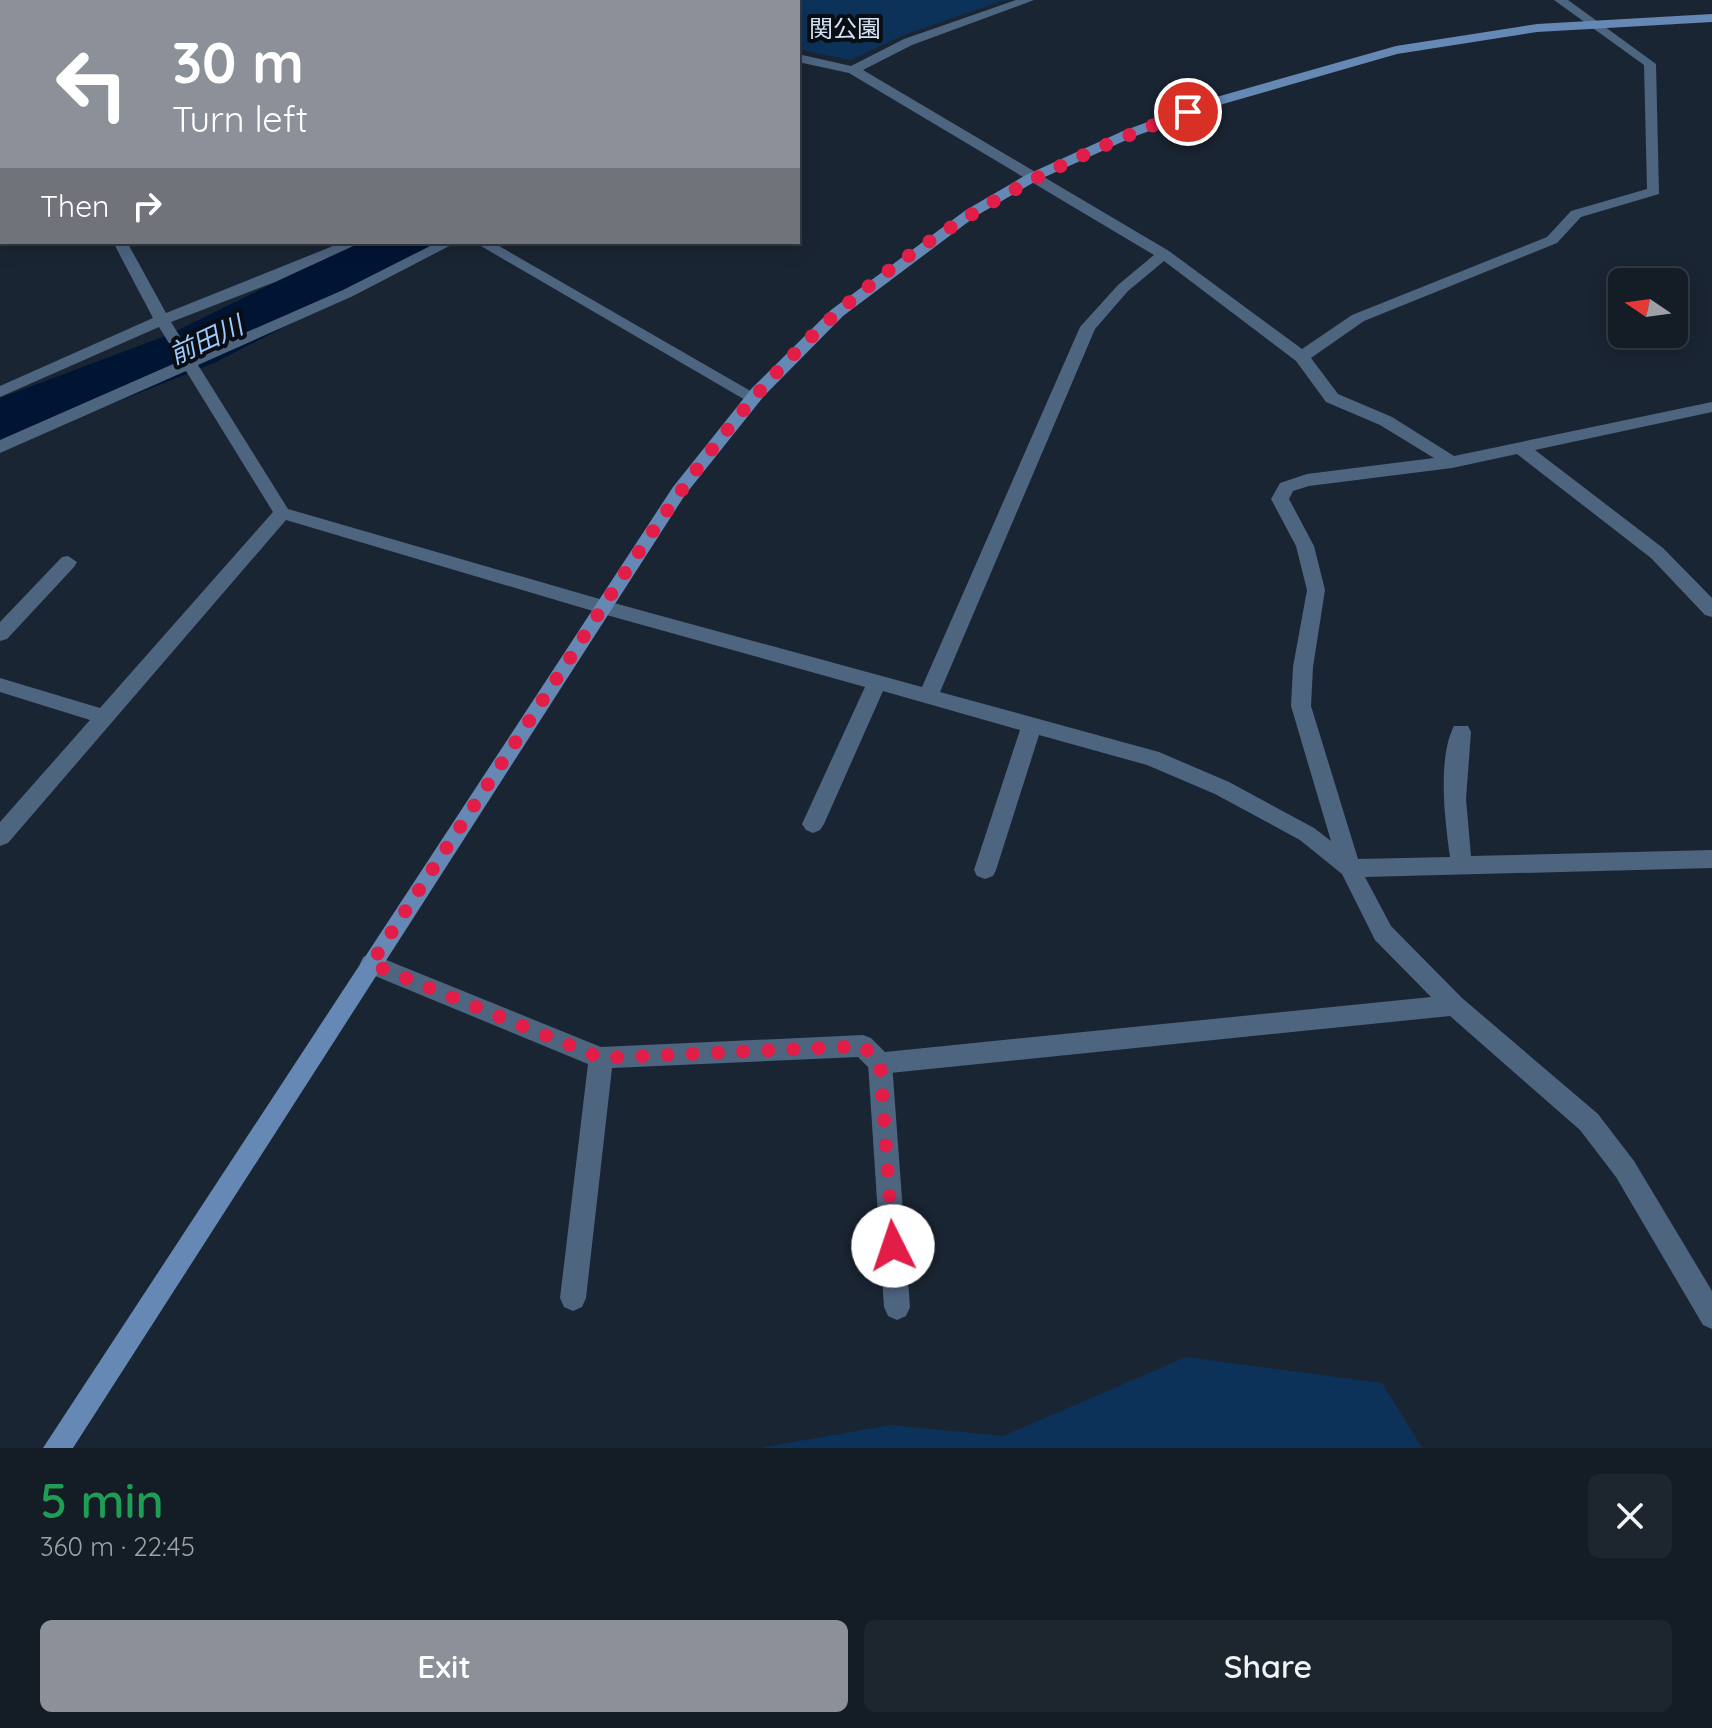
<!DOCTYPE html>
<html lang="en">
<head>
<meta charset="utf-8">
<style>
	body { margin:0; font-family:Quicksand,"Noto Sans JP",sans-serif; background:#1d252e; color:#f1f3f6; height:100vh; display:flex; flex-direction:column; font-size:30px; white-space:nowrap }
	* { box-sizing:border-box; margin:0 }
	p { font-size:26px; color:#9da1a7 }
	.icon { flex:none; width:44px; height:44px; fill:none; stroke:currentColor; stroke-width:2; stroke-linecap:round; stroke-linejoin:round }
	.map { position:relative; height:1448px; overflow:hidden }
	.drawer { display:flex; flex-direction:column; background:#141c26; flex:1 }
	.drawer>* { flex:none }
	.banner { position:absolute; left:0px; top:0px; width:800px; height:244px; box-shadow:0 4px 20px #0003,0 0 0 2px #333a43; background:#8c9099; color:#fff; overflow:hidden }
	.needle { width:52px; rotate:283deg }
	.tools { position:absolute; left:1608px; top:268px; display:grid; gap:16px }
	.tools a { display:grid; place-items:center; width:80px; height:80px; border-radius:12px; background:#141c26; box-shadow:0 4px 20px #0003,0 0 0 2px #333a43; font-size:40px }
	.pin { position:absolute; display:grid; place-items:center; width:68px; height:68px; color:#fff; margin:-34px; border:4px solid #fff; border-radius:50%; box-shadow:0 2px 8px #0007 }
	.me { position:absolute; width:88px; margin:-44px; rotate:356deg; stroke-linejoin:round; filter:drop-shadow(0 0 6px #0008) }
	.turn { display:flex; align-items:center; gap:28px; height:168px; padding:0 40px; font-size:36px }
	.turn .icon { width:104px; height:104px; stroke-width:2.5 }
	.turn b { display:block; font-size:56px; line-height:68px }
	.then { display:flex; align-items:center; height:76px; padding:0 40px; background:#0003; gap:16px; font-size:30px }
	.round { display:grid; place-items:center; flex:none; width:84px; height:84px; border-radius:12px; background:#1d252e }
	.summary { display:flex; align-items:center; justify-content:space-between; height:136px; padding:0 40px }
	h1 { font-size:48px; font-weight:600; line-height:60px; color:#1e9e55 }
	.cta { display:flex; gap:16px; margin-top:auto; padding:16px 40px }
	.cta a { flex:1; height:92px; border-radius:12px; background:#8c9099; color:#fff; font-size:32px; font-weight:600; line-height:92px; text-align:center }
	.cta a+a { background:#1d252e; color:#f1f3f6 }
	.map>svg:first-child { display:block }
</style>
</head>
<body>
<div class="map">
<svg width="1712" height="1448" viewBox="0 0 1712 1448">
	<rect width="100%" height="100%" fill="#1a2533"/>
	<g fill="#0d325a">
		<path d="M765 0H1004L904 35 850 60 798 49V2H763Z"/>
		<path d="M1186 1357 1382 1383 1422 1448H759L891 1425 1003 1436Z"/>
	</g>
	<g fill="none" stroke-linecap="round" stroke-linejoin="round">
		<g fill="#001433" fill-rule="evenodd">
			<path d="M690 0H741L689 2Z"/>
			<path d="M357 242H435L426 255 214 363 24 439 0 445V398L168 335Z"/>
		</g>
		<path fill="#4e6580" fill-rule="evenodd" d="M880 1052 888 1055 892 1063 910 1307 906 1316 897 1320 888 1316 884 1307 868 1063 872 1055Z"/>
		<g fill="#4e6580" fill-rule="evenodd">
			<path d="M177 0H194L176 2Z"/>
			<path d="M451 0H465L450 2Z"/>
			<path d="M528 0H548L549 2H529Z"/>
			<path d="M673 0H686L672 2Z"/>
			<path d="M745 0H758L744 2Z"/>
			<path d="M1016 0H1034L912 45 863 70 1169 251 1302 349 1352 315 1547 237 1571 211 1647 189 1644 65 1554 0H1568L1656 64 1659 194 1581 217 1557 243 1364 321 1311 358 1338 394 1392 417 1454 456 1712 402V412L1535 450 1663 548 1712 598V617L1705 615 1651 558 1517 454 1452 468 1309 486 1293 491 1289 499 1314 546 1325 590 1313 667 1311 706 1358 859 1450 857C1445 821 1437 759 1454 726H1468L1471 732 1466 799 1471 856 1712 850V868L1365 877 1391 926 1462 998 1598 1114 1634 1161 1712 1291V1329L1703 1325 1616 1177 1580 1130 1450 1016 880 1074 872 1071 858 1057 612 1068 586 1298 582 1307 573 1311 564 1307 560 1298 588 1064 363 971 360 964 363 957 371 954 379 957 601 1047 863 1035 871 1038 885 1052 1431 997 1375 940 1342 874 1300 840 1215 794 1147 765 1039 735 996 870 993 876 985 879 977 876 974 870 1020 730 883 691 824 824 820 830 813 833 806 830 802 824 865 687 603 614 286 520 8 843 0 846V822L90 720 0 692V678L100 708 273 512 186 371 0 453V440L180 361 159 327 0 397V386L153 318 113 242H127L166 313 343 242H362L275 282 171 322 192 356 343 290 438 242H457L353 296 198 365 288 509 603 600 922 687 1080 327 1118 285 1154 255 849 73 798 62V54L851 66 904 39ZM1164 261 1296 361 1326 402 1380 425 1434 458 1307 474 1280 483 1271 499 1296 546 1307 590 1293 667 1291 706 1331 841 1314 828 1229 782 1159 752 940 692 1095 329 1128 291Z"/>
			<path d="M0 40 2 41V50L0 49Z"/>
			<path d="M474 242H492L761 397 759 401H747Z"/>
			<path d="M68 556 77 562 74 567 7 639 0 641V622L62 557Z"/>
		</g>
		<path fill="#6589b4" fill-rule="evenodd" d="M1712 14V22L1537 32 1397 54 1223 104 1133 137 1036 181 976 216 843 316 764 396 685 495 73 1448H43L673 487 752 388 831 310 966 210 1026 175 1123 131 1213 98 1396 46 1537 24Z"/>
	</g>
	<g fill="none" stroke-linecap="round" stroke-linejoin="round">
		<path stroke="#e11d48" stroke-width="14" stroke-dasharray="0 25.2" d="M893 1246 880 1063 863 1046 601 1058 371 964C437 862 504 760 570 658 649 535 727 411 837 313 940 222 1060 159 1188 112"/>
	</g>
	<g text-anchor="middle" stroke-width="8" stroke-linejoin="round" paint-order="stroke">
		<g font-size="24" fill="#d4e3f4" stroke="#090e14">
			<text x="845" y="37">関公園</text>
		</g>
		<g font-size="26" font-style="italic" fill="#9ec9fd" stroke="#090e14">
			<text transform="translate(206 340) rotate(-25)" y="9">前田川</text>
		</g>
	</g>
</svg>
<div class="tools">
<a><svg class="needle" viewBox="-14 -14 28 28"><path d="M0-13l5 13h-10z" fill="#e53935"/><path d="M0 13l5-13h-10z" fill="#9da1a7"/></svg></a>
</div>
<div class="pin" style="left:1188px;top:112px;background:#d93025"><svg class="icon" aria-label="arrive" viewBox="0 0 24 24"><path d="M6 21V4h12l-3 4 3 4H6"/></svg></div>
<svg class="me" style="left:893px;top:1246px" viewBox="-20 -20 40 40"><circle r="19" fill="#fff"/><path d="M0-13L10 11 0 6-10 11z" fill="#e11d48"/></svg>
<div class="banner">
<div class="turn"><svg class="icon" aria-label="left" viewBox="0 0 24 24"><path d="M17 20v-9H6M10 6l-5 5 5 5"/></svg><div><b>30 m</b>Turn left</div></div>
<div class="then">Then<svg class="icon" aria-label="right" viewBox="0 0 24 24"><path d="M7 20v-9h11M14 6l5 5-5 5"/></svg></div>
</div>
</div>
<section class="drawer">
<div class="summary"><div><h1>5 min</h1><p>360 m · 22:45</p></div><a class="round"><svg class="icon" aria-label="close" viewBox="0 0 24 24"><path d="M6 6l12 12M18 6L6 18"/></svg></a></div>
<div class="cta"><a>Exit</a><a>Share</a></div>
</section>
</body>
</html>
